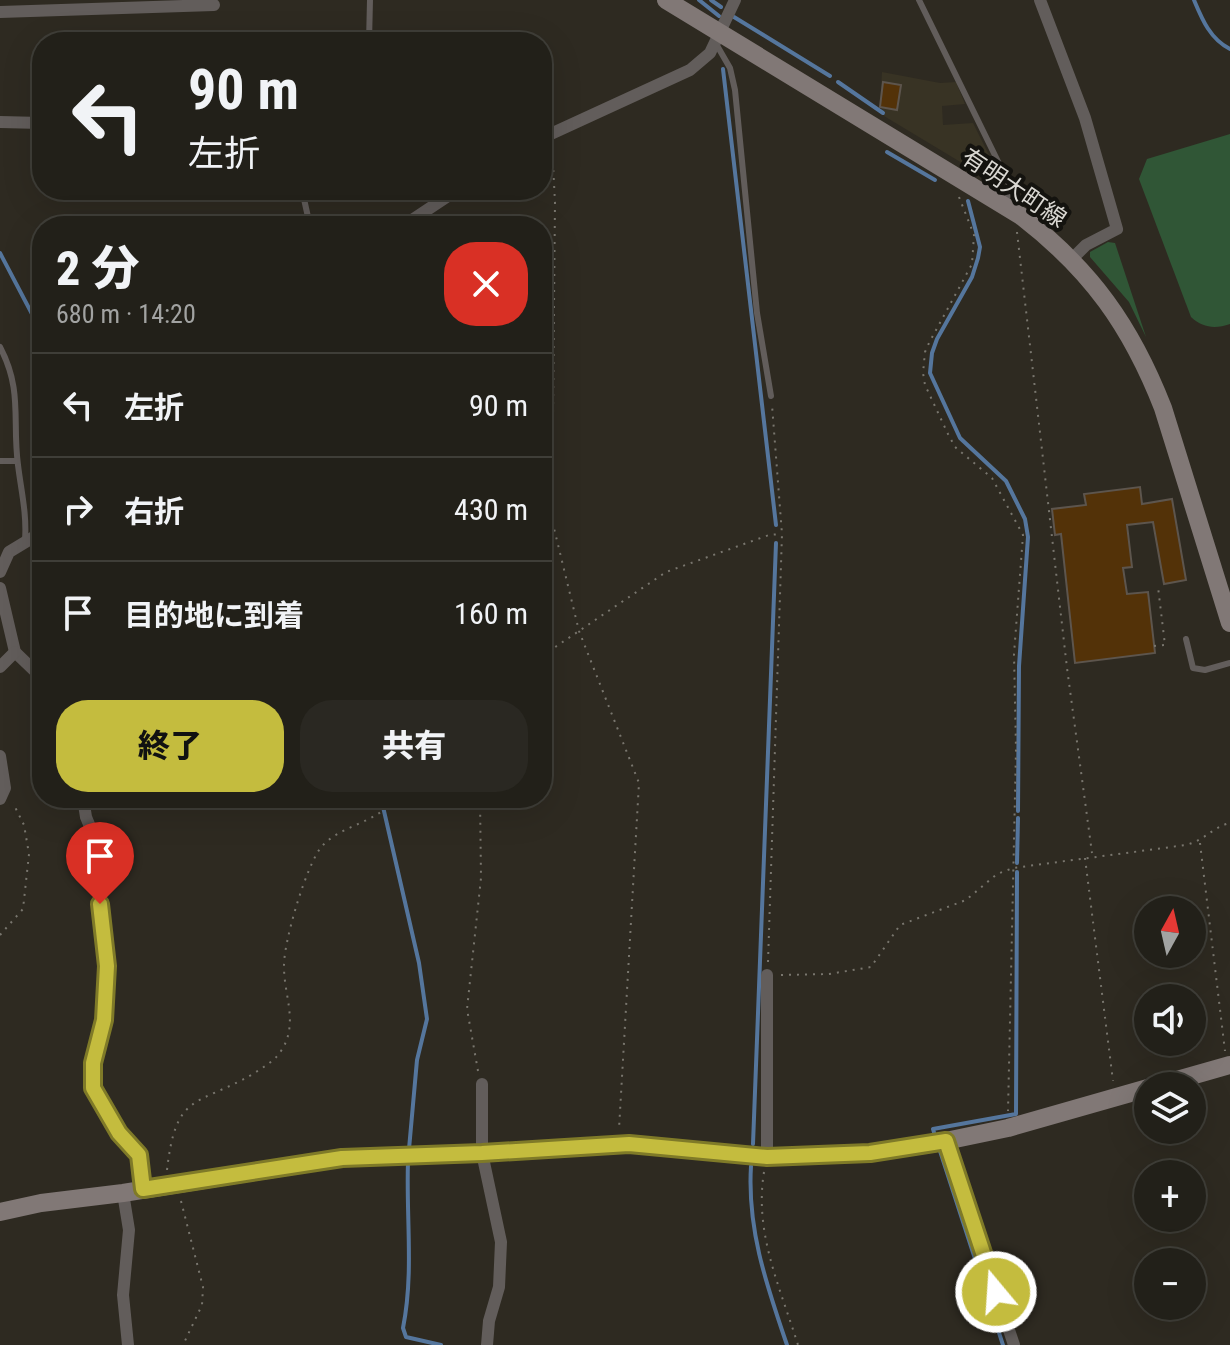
<!DOCTYPE html>
<html lang="ja">
<head>
<meta charset="utf-8">
<style>
	body { margin:0; font-family:"Roboto Condensed","Noto Sans JP",sans-serif; background:#2a2822; color:#f1f3f6; height:100vh; display:flex; flex-direction:column; font-size:30px; white-space:nowrap }
	* { box-sizing:border-box; margin:0 }
	p { font-size:26px; color:#a2a3a2 }
	.icon { flex:none; width:44px; height:44px; fill:none; stroke:currentColor; stroke-width:2; stroke-linecap:round; stroke-linejoin:round }
	.map { position:relative; flex:1; overflow:hidden }
	.details { position:absolute; left:32px; top:216px; width:520px; height:592px; display:flex; flex-direction:column; background:#222019; border-radius:32px; box-shadow:0 8px 32px #0002,0 0 0 2px #3f3e38 }
	.details>* { flex:none }
	.banner { position:absolute; left:32px; top:32px; width:520px; height:168px; border-radius:32px; box-shadow:0 8px 32px #0002,0 0 0 2px #3f3e38; background:#222019; color:#f1f3f6; overflow:hidden }
	.needle { width:52px; rotate:8deg }
	.buttons { position:absolute; left:1134px; top:896px; display:grid; gap:16px }
	.buttons a { display:grid; place-items:center; width:72px; height:72px; border-radius:50%; background:#222019; box-shadow:0 8px 32px #0002,0 0 0 2px #3f3e38; font-size:40px }
	.pin { position:absolute; display:grid; place-items:center; width:68px; height:68px; color:#fff; margin:-82px -34px; border-radius:50% 50% 50% 0; rotate:-45deg; box-shadow:0 0 8px #0007 }
	.pin .icon { rotate:45deg }
	.me { position:absolute; width:88px; margin:-44px; rotate:342deg; stroke-linejoin:round; filter:drop-shadow(0 0 6px #0008) }
	.turn { display:flex; align-items:center; gap:28px; height:168px; padding:0 24px; font-size:36px }
	.turn .icon { width:104px; height:104px; stroke-width:2.5 }
	.turn b { display:block; font-size:56px; line-height:68px }
	.round { display:grid; place-items:center; flex:none; width:84px; height:84px; border-radius:32px; background:#2a2822 }
	.headline { display:flex; align-items:center; justify-content:space-between; height:136px; padding:0 24px }
	h1 { font-size:48px; font-weight:800; line-height:60px }
	.action { display:flex; gap:16px; margin-top:auto; padding:16px 24px }
	.action a { flex:1; height:92px; border-radius:32px; background:#c4bc3e; color:#111; font-size:32px; font-weight:800; line-height:92px; text-align:center }
	.action a+a { background:#2a2822; color:#f1f3f6 }
	ul { padding:0; list-style:none }
	li { display:flex; align-items:center; gap:24px; height:104px; padding:0 24px; border-top:2px solid #3f3e38 }
	li div { flex:1 }
	li b { display:block; font-size:30px }
	li em { font-style:normal }
	.map>svg:first-child { display:block }
</style>
</head>
<body>
<div class="map">
<svg width="1230" height="1345" viewBox="0 0 1230 1345">
	<rect width="100%" height="100%" fill="#2e2a21"/>
	<path fill="#383324" d="M882 72 940 83 956 82 965 104 942 106 943 125 973 123 997 171 987 178 884 116 885 113 880 107Z"/>
	<g fill="#305636">
		<path d="M1230 134V324C1215 329 1203 328 1191 317L1139 179 1147 159Z"/>
		<path d="M1108 242 1115 243 1146 337 1129 302 1090 257V252Z"/>
	</g>
	<g fill="none" stroke-linecap="round" stroke-linejoin="round">
		<g stroke="#55769d" stroke-width="4">
			<path d="M699 0 719 16"/>
			<path d="M711 0 721 7"/>
			<path d="M1194 0C1202 19 1210 39 1230 49"/>
			<path d="M734 17 830 76"/>
			<path d="M723 69 776 525"/>
			<path d="M838 82 883 113"/>
			<path d="M887 152 935 180"/>
			<path d="M968 201 980 247 978 258 972 277 937 339 932 353 930 373 960 438 1006 481 1025 519 1028 537 1019 666 1018 811"/>
			<path d="M0 253 42 333"/>
			<path d="M381 798 419 963 427 1019 417 1060 409 1149"/>
			<path d="M1017 863 1018 818"/>
			<path d="M935 1136 933 1129 1016 1114 1017 872"/>
			<path d="M753 1144 776 543"/>
			<path d="M939 1148 1003 1345"/>
			<path d="M408 1162C406 1217 414 1273 403 1328L406 1337 441 1345"/>
			<path d="M751 1166C747 1230 767 1286 787 1345"/>
		</g>
	</g>
	<g fill="#533208" stroke="#5d554d" stroke-width="2">
		<path d="M883 82 901 85 897 110 880 107Z"/>
		<path d="M1140 487 1142 504 1172 499 1186 580 1164 584 1153 522 1127 525 1132 567 1123 568 1127 594 1148 592 1155 653 1075 663 1061 534 1055 535 1052 509 1086 505 1084 494Z"/>
	</g>
	<g fill="none" stroke-linecap="round" stroke-linejoin="round">
		<g stroke="#79766e" stroke-width="2" stroke-dasharray="2 6" stroke-linecap="butt">
			<path d="M552 146 555 202 552 520 579 631 639 783 619 1129"/>
			<path d="M959 197 974 235 972 264 929 343 925 352 923 373 925 385 948 434 955 447 992 478 1023 535 1014 654 1016 749 1008 1111"/>
			<path d="M1017 232 1067 668 1092 853"/>
			<path d="M1154 646 1165 645 1158 587"/>
			<path d="M542 656 666 572 769 535 781 534"/>
			<path d="M1200 843 1225 1051"/>
			<path d="M1085 858 1113 1081"/>
			<path d="M0 935 23 909 29 854 24 825 13 803"/>
			<path d="M768 962 782 534 772 405"/>
			<path d="M781 975 829 974 871 967 900 925 966 900 997 874 1013 868 1186 845C1205 840 1213 827 1230 823"/>
			<path d="M478 1071 467 1009 481 878 480 798"/>
			<path d="M167 1170C176 1092 195 1107 253 1074 263 1067 274 1062 281 1051 299 1024 284 996 284 967 283 943 307 863 322 846 339 828 366 824 385 809L384 798"/>
			<path d="M764 1172C754 1233 780 1287 798 1345"/>
			<path d="M181 1201 203 1287 202 1305 183 1345"/>
		</g>
		<g stroke="#625d5b" stroke-width="6">
			<path d="M919 0 1009 184V193L1005 202"/>
			<path d="M369 42 370 0"/>
			<path d="M715 42 730 68 735 90 757 313 771 396"/>
			<path d="M302 190 310 226"/>
			<path d="M0 347C23 391 12 420 18 465 21 490 27 514 25 540"/>
			<path d="M0 461H17"/>
			<path d="M1186 639 1193 668 1205 670 1230 663"/>
		</g>
		<g stroke="#625d5b" stroke-width="12">
			<path d="M1040 0 1085 118 1117 229 1086 245 1072 259"/>
			<path d="M0 12 214 5"/>
			<path d="M0 122 42 123"/>
			<path d="M542 138 690 70 710 53 735 0"/>
			<path d="M403 226 457 190"/>
			<path d="M0 572 9 552 42 532"/>
			<path d="M0 588 15 652 42 678"/>
			<path d="M0 667 15 652"/>
			<path d="M0 756 5 788 0 799"/>
			<path d="M83 798 86 817 102 856 104 875 100 904 107 966 104 1020 93 1063V1088L119 1133 139 1155 143 1189"/>
			<path d="M482 1084V1153L501 1242 499 1287 489 1321 487 1345"/>
			<path d="M946 1141 1014 1345"/>
			<path d="M767 1157V975"/>
			<path d="M123 1193 129 1230 123 1295 128 1345"/>
		</g>
		<g stroke="#817876" stroke-width="18">
			<path d="M666 0 1021 216C1091 270 1131 326 1163 408L1230 623"/>
			<path d="M1156 1086 1230 1065"/>
			<path d="M0 1212 41 1203 123 1193 342 1158 482 1153 629 1144 767 1157 870 1153 936 1143 1008 1128 1148 1088"/>
		</g>
	</g>
	<g fill="none" stroke-linecap="round" stroke-linejoin="round">
		<defs>
			<path id="route" d="M100 904 107 966 104 1020 93 1063V1088L119 1133 139 1155 143 1189 342 1158 482 1153 629 1144 767 1157 870 1153 946 1141 996 1292"/>
		</defs>
		<use href="#route" stroke="#7f7a28" stroke-width="20"/>
		<use href="#route" stroke="#c4bc3e" stroke-width="14"/>
	</g>
	<g text-anchor="middle" stroke-width="8" stroke-linejoin="round" paint-order="stroke">
		<g font-size="24" fill="#d9d7d2" stroke="#14130f">
			<text transform="translate(1014 188) rotate(34)" y="8">有明大町線</text>
		</g>
	</g>
</svg>
<div class="buttons">
<a><svg class="needle" viewBox="-14 -14 28 28"><path d="M0-13l5 13h-10z" fill="#e53935"/><path d="M0 13l5-13h-10z" fill="#a2a3a2"/></svg></a>
<a><svg class="icon" aria-label="sound" viewBox="0 0 24 24"><path d="M4 9h4l5-4v14l-5-4H4zM17 9q2 3 0 6"/></svg></a>
<a><svg class="icon" aria-label="layers" viewBox="0 0 24 24"><path d="M12 4l9 5-9 5-9-5zM3 14l9 5 9-5"/></svg></a>
<a>+</a>
<a>−</a>
</div>
<div class="pin" style="left:100px;top:904px;background:#d93025"><svg class="icon" aria-label="arrive" viewBox="0 0 24 24"><path d="M6 21V4h12l-3 4 3 4H6"/></svg></div>
<svg class="me" style="left:996px;top:1292px" viewBox="-20 -20 40 40"><circle r="17" fill="#c4bc3e" stroke="#fff" stroke-width="3"/><path d="M0-11L8 9 0 5-8 9z" fill="#fff"/></svg>
<div class="banner">
<div class="turn"><svg class="icon" aria-label="left" viewBox="0 0 24 24"><path d="M17 20v-9H6M10 6l-5 5 5 5"/></svg><div><b>90 m</b>左折</div></div>
</div>
<section class="details">
<div class="headline"><div><h1>2 分</h1><p>680 m · 14:20</p></div><a class="round" style="background:#d93025;color:#fff"><svg class="icon" aria-label="close" viewBox="0 0 24 24"><path d="M6 6l12 12M18 6L6 18"/></svg></a></div>
<ul>
<li><svg class="icon" aria-label="left" viewBox="0 0 24 24"><path d="M17 20v-9H6M10 6l-5 5 5 5"/></svg><div><b>左折</b></div><em>90 m</em></li>
<li><svg class="icon" aria-label="right" viewBox="0 0 24 24"><path d="M7 20v-9h11M14 6l5 5-5 5"/></svg><div><b>右折</b></div><em>430 m</em></li>
<li><svg class="icon" aria-label="arrive" viewBox="0 0 24 24"><path d="M6 21V4h12l-3 4 3 4H6"/></svg><div><b>目的地に到着</b></div><em>160 m</em></li>
</ul>
<div class="action"><a>終了</a><a>共有</a></div>
</section>
</div>
</body>
</html>
